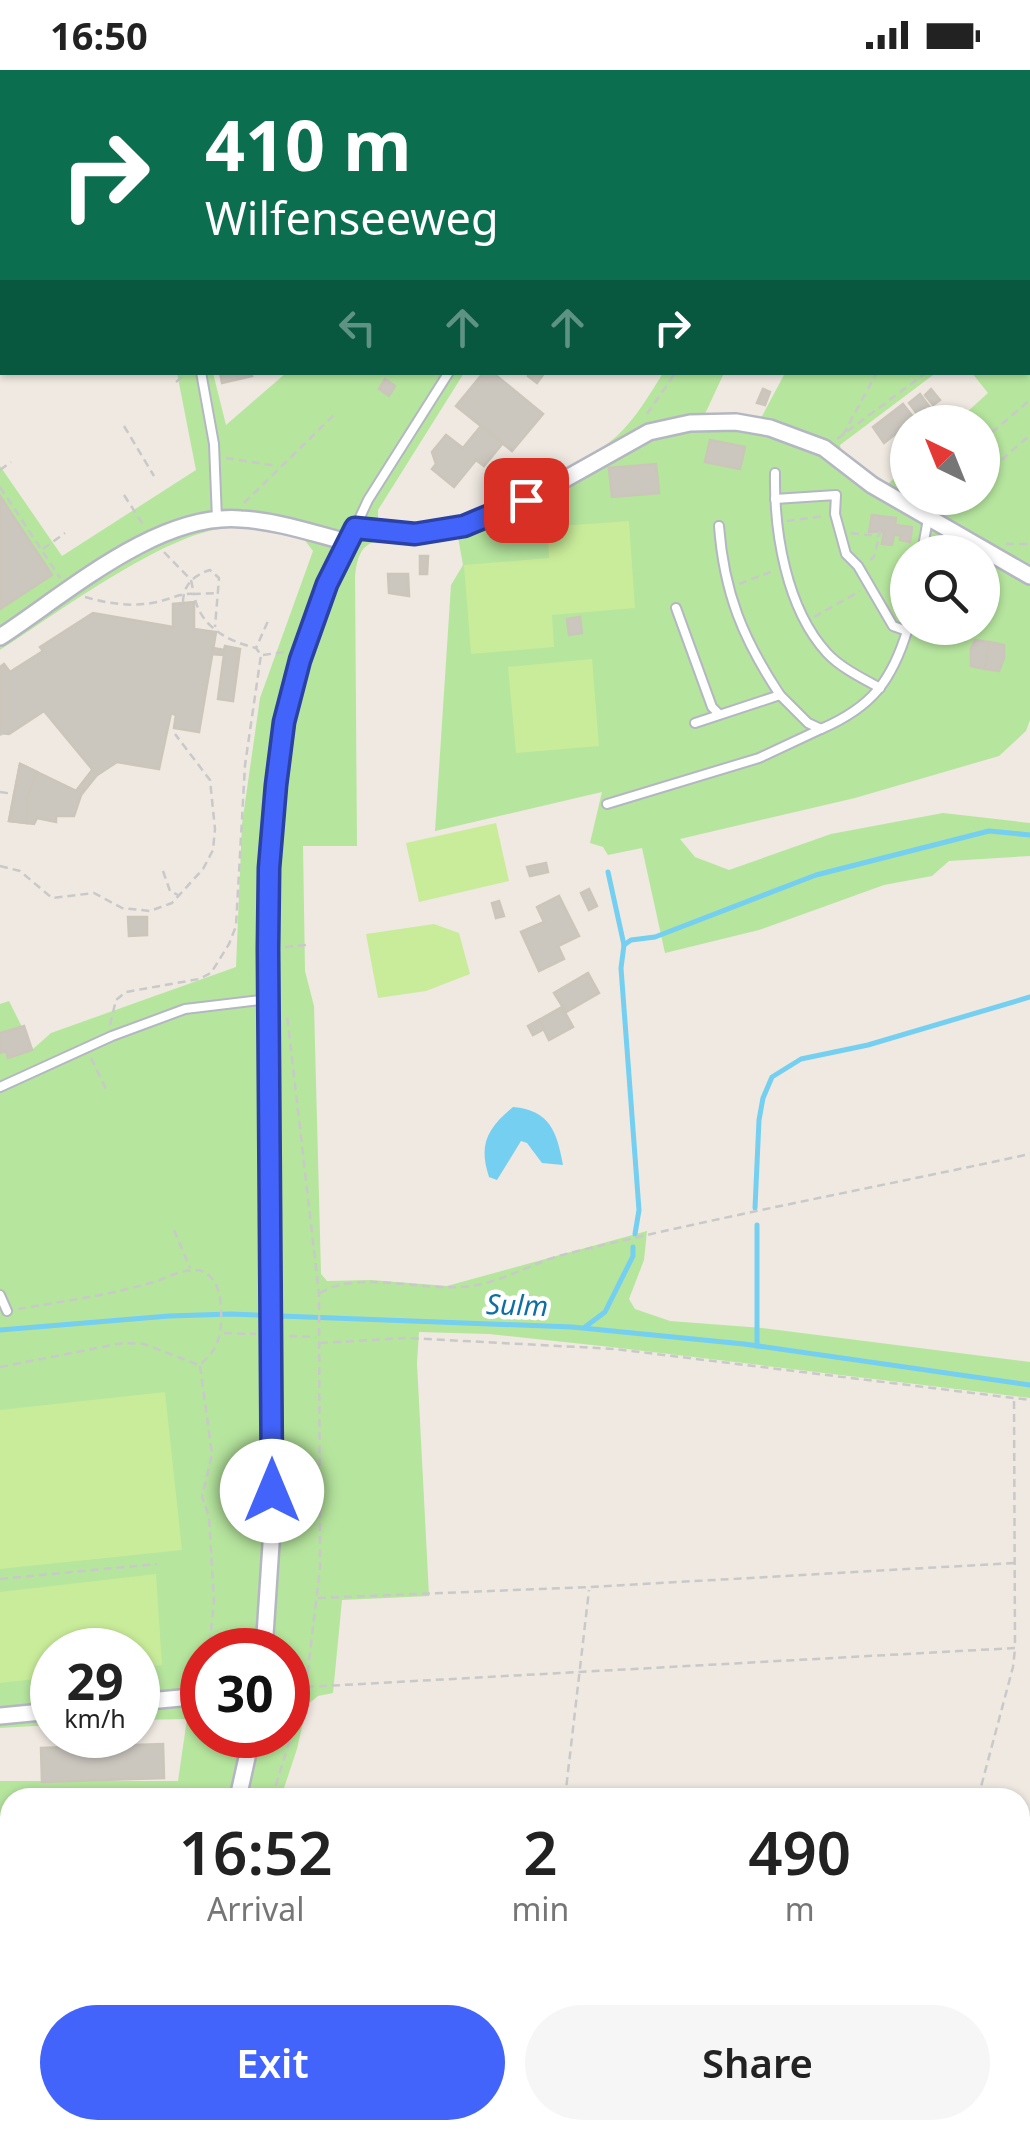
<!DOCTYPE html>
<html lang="en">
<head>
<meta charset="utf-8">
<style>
	body { margin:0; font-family:"Noto Sans",sans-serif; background:#f6f6f6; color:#222; height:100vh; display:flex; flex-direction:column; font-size:38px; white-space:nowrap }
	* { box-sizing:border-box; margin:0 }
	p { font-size:32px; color:#767676 }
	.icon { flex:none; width:55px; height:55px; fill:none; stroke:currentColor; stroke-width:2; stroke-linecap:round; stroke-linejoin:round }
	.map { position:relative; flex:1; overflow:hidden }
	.details { position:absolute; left:0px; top:1718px; width:1030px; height:352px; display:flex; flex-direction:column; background:#fff; border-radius:30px 30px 0 0; box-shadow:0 2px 8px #0004 }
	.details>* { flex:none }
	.hud { position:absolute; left:0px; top:0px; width:1030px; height:305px; box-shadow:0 2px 8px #0004; background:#0b6e4f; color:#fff; overflow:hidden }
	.needle { width:65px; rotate:317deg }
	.tools { position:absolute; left:890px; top:335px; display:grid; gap:20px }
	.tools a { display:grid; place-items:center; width:110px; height:110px; border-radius:50%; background:#fff; box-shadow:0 2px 8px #0004; font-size:50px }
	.speed { position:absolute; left:30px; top:1558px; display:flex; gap:20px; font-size:50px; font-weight:700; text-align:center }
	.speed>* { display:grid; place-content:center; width:130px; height:130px; border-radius:50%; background:#fff; box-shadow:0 2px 8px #0004; line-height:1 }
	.speed small { font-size:25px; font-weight:400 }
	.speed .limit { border:15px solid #d22; background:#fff; color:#111 }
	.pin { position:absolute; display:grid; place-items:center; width:85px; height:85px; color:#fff; margin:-42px; border-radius:20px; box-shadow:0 5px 15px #0006 }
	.me { position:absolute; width:110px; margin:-55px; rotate:0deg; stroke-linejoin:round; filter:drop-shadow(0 0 8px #0008) }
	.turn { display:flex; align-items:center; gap:35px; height:210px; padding:0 40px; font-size:45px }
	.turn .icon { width:130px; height:130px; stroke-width:2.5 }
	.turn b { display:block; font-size:70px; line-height:85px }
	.lanes { display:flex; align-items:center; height:95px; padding:0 40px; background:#0003; justify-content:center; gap:50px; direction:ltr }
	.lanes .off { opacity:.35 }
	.eta { display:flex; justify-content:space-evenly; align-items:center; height:170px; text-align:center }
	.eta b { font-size:60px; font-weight:600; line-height:70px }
	.action { display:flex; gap:20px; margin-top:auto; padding:20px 40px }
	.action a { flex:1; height:115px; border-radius:60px; background:#4264fb; color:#fff; font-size:40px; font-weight:600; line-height:115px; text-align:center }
	.action a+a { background:#f6f6f6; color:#222 }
	.status { display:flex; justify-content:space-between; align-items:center; height:70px; padding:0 50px; background:#fff; direction:ltr }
	.status svg { height:28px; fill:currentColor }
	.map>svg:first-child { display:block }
</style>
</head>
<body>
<div class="status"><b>16:50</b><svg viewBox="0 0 49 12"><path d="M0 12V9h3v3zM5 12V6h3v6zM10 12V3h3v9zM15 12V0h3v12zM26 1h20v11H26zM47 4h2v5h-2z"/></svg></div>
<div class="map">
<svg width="1030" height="2069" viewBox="0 0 1030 2069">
	<rect width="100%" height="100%" fill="#efe9e1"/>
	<g fill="#b6e59e" fill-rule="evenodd">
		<path d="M0 0H402L404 2H2V60Z"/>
		<path d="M490 0H1030V650L1026 661 999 686 855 728 680 769 695 787 729 800 831 764 943 743 1030 753V786L949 791 932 806 884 815 759 860 665 883 642 778 608 785 603 777 590 773 602 722 435 761 451 515 463 495 458 467C445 467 432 471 419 472 384 474 359 458 355 507L357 776H303L305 901 314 936 321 1204 327 1211 371 1210 447 1216 647 1161 644 1190 629 1229 635 1239 670 1251 762 1258 1030 1292V1328L611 1277 489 1264 419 1262 417 1293 429 1526 342 1530 333 1623 318 1626 307 1635 297 1679 281 1727 10 1728V1853H0V1711H178L187 1649 138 1650V1580H52V1655L0 1658V934L9 931 33 979 51 963 236 897 242 754 260 628 313 481 304 469C280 465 252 456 228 458 167 461 55 545 0 580V396L62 486 196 400 177 303H213L226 355 286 303H464L378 440V449C438 481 572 406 618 365 636 348 650 324 663 303H724L704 346 752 345 761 348 785 303 937 302 840 375 841 380 888 414 907 396 908 428H982V352H956L988 323 972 303 1028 302V2ZM908 482H982V558H908ZM202 1580H288V1665H202Z"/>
		<path d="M100 2060H212V2065H169L166 2069H97Z"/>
	</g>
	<g fill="#c9ec9a">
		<path d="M629 451 635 538 552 545 554 577 471 584 464 495 549 488 547 457Z"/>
		<path d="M592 589 599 676 516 683 508 597Z"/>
		<path d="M496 753 509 811 419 832 406 773Z"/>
		<path d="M434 854 459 863 470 904 426 921 378 928 366 864Z"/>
		<path d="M165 1322 182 1480 0 1499V1340Z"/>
		<path d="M156 1504 162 1595 138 1598V1580H52V1607L0 1613V1522Z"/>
	</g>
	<path fill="#75cff0" d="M513 1037C550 1040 557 1062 563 1095L542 1093 527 1073 521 1071 497 1110 489 1107C478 1074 488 1058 513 1037Z"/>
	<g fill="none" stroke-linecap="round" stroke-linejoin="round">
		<g stroke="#75cff0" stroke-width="5">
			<path d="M866 2 867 0"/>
			<path d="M608 802 624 875 621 898 639 1140 635 1164"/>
			<path d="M624 875 631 870 655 867 816 805 989 761 1030 765"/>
			<path d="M755 1138 759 1050 763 1028 772 1007 801 989 868 975 1030 927"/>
			<path d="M757 1155V1276"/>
			<path d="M585 1257 605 1242 633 1186V1177"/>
			<path d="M0 1260 169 1246 231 1244 572 1257 744 1274 1030 1315"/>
		</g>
	</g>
	<g fill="#cbc7bf" stroke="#cbc5ba" stroke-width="2.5">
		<path d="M220 302H251L252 306 222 313Z"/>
		<path d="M484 302H492L543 344 512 381 456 336Z"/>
		<path d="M529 302H545L537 313 528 306Z"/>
		<path d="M385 309 395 316 389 326 379 319Z"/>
		<path d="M763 319 770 322 765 335 757 333Z"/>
		<path d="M931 319 940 330 933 335 925 325Z"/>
		<path d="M920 324 934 343 923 352 909 333Z"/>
		<path d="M903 334 917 352H908V364L903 358 884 373 873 357Z"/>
		<path d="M481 356 503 373 484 396 476 390 454 417 432 399 436 394 432 382 446 365 463 378Z"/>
		<path d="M710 370 745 377 740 399 705 392Z"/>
		<path d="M656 394 659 423 612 427 609 398Z"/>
		<path d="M0 426 52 505 0 539Z"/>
		<path d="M872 445 896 448 895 455 912 457 910 472 900 470 901 466 894 464 892 475 882 474 884 461 869 462Z"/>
		<path d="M420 486H428L427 504H420Z"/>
		<path d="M388 504H408L409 526 389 523Z"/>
		<path d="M194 532V559L216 562 199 662 174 658 176 645 171 643 159 699 117 692 97 705 44 641 9 664 0 663V597L4 594 10 602 43 581 40 577 93 543 173 557V534Z"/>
		<path d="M580 547 582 563 569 565 567 549Z"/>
		<path d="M949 558H967L965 571 948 563Z"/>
		<path d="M975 570 989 572 985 599 971 596V579Z"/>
		<path d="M989 572 1004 575V588L999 601 985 599Z"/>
		<path d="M225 576 240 579 233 631 218 629 224 585 212 584 213 578 224 580Z"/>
		<path d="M20 694 76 721 93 699 97 705 81 725 74 746H56V752L37 748 34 754 9 751Z"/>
		<path d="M20 694 37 702 27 727V753L9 751Z"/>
		<path d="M546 793 548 802 530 806 527 797Z"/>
		<path d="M589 819 597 836 589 840 581 823Z"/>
		<path d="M559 826 579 866 558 876 564 889 539 901 521 862 544 852 537 837Z"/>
		<path d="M499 831 504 846 496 848 492 833Z"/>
		<path d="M128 847H147V865L129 866Z"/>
		<path d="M588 903 599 923 566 942 554 923Z"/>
		<path d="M562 937 573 957 549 970 539 950Z"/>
		<path d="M539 950 544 959 533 965 528 956Z"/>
		<path d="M24 956 32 980 8 988 6 981 0 983V963Z"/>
		<path d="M163 1674 164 1708 42 1712 41 1678Z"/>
		<path d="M12 2060H31V2069H0V2064L12 2063Z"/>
		<path d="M336 2060H380L379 2069H336Z"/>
	</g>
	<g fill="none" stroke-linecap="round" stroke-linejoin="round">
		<defs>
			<g id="lane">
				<path d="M587 2 588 0"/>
				<path d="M0 45 2 47"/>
				<path d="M0 115 2 116"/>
				<path d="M201 302 214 374 217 449"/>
				<path d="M775 403C774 462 786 538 827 583 841 598 862 608 880 618"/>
				<path d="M775 429 836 425 835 444 846 484 858 496 893 556 907 561"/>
				<path d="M719 456C724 523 743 569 780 625"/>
				<path d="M355 458 368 430 449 302"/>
				<path d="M922 482 928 449"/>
				<path d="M676 538 712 637 718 643"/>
				<path d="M695 653 780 625 808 653 821 659C872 637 892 611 908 558"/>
				<path d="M607 734 759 688 821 659"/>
				<path d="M0 1017 112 966 185 939 269 929"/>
				<path d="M0 1225 7 1241"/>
			</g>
			<g id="street">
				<path d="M0 567C66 524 158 442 241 449 277 451 312 463 347 472"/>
				<path d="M264 1580 272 1459 269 798 284 652 300 590 327 514 355 458 415 464 464 456 526 431 649 362 690 353 736 352 770 358 824 378 872 415 1030 506"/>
				<path d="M138 1632 202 1626"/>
				<path d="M0 1646 52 1641"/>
				<path d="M238 1728 252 1665"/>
				<path d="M109 2069 113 2060"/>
			</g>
		</defs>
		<use href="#lane" stroke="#b4b7c1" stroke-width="12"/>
		<use href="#street" stroke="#b4b7c1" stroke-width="20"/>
		<g stroke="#c9c9c9" stroke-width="2.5" stroke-dasharray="8 5" stroke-linecap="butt">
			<path d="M535 0 537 2"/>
			<path d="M691 0 695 2"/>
			<path d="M1024 2 1025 0"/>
			<path d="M0 165 2 173"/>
			<path d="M0 181 2 178"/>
			<path d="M1028 226 1030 224"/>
			<path d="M176 312 188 302"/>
			<path d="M647 344 676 302"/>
			<path d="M124 356 154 406"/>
			<path d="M843 365 877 302"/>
			<path d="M837 369 927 302"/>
			<path d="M982 371 1030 330"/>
			<path d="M226 388 278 396"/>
			<path d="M0 400 11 392"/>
			<path d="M982 407 1030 365"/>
			<path d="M0 417 60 508"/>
			<path d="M124 425 144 456"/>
			<path d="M934 431 946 432 957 428"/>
			<path d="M244 433 337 342"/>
			<path d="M787 451 824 446"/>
			<path d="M851 463 878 466"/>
			<path d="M1006 474H1030"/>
			<path d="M43 479 65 463"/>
			<path d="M164 482 191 510 194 524 219 523"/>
			<path d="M870 490 874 487 880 462H878"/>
			<path d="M739 514 773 501"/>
			<path d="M85 527C109 534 136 538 161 531 173 528 181 523 194 524 199 556 227 571 256 578"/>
			<path d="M183 532C183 515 194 505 210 500L219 508 215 557"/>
			<path d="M814 547 860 521"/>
			<path d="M263 585 284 582"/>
			<path d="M0 665 3 663"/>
			<path d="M0 722 14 724"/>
			<path d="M0 796 20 801 52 828 94 823 122 838 150 841 172 833 203 799 213 780 215 759 210 710 175 664"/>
			<path d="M163 801 170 821 178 825"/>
			<path d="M285 877 307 875"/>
			<path d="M110 955 116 930 126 922 199 909 211 903 229 874 236 856 245 695 261 585 256 578 268 551"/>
			<path d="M91 988 107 1021"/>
			<path d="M174 1160 190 1198"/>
			<path d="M320 1223C361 1198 429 1225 477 1215 509 1209 538 1190 570 1183 722 1146 877 1117 1030 1084"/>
			<path d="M224 1263 256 1264"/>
			<path d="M289 1266 316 1267"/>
			<path d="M320 1273 408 1268 615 1279 1030 1330"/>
			<path d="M200 1296 212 1384 202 1427 209 1446 214 1532 209 1580"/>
			<path d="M0 1297 123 1273 144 1274 199 1295C219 1280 222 1264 221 1240 221 1226 217 1207 202 1201 188 1197 170 1206 157 1211 112 1225 64 1231 18 1239"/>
			<path d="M0 1509 157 1494"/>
			<path d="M318 1528 590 1517 1014 1493"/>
			<path d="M188 1609 202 1594"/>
			<path d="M306 1617 1015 1578 1014 1328"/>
			<path d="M288 1619 305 1621"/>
			<path d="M272 1728 306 1617 320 1498 319 1224 287 945"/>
			<path d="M565 1728 589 1520"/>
			<path d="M978 1728 1013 1597 1015 1579"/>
			<path d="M748 2060 854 2069"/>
			<path d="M530 2069 531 2060"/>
			<path d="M884 2069 887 2060"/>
		</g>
		<use href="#lane" stroke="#fff" stroke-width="8"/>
		<use href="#street" stroke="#fff" stroke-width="15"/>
	</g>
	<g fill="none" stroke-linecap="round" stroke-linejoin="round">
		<defs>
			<path id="route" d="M272 1421 268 878 269 798 276 715 284 652 300 590 327 514 355 458 415 464 464 456 526 430"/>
		</defs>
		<use href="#route" stroke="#2b41a3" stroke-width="25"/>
		<use href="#route" stroke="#4264fb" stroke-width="18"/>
	</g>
	<g text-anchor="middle" stroke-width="9" stroke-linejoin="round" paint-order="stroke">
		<g font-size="28" font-style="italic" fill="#0d6fa3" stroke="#fff">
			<text transform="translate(517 1235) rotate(2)" y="10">Sulm</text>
		</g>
	</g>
</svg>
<div class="tools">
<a><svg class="needle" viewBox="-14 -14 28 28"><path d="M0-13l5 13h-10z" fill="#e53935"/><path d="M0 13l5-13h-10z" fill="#767676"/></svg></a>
<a><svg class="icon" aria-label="search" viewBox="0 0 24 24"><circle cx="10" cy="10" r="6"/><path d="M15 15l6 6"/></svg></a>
</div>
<div class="speed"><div>29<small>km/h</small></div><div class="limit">30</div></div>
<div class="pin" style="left:526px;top:430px;background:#d93025"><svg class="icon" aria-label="arrive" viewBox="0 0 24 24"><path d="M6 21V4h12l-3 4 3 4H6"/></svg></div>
<svg class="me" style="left:272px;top:1421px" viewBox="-20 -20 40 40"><circle r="19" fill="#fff"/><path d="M0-13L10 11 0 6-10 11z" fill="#4264fb"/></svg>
<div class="hud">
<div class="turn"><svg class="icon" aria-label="right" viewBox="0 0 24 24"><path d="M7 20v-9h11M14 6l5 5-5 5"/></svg><div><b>410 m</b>Wilfenseeweg</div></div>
<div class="lanes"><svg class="icon off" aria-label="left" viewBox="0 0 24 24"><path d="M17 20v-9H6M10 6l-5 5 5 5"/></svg><svg class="icon off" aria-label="ahead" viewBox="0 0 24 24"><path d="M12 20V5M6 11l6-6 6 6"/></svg><svg class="icon off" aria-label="ahead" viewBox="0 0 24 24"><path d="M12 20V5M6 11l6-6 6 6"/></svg><svg class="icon" aria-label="right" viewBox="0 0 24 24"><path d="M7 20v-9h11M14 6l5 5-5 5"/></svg></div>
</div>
<section class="details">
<div class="eta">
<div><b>16:52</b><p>Arrival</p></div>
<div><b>2</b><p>min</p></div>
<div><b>490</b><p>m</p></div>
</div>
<div class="action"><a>Exit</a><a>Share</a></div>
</section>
</div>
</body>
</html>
